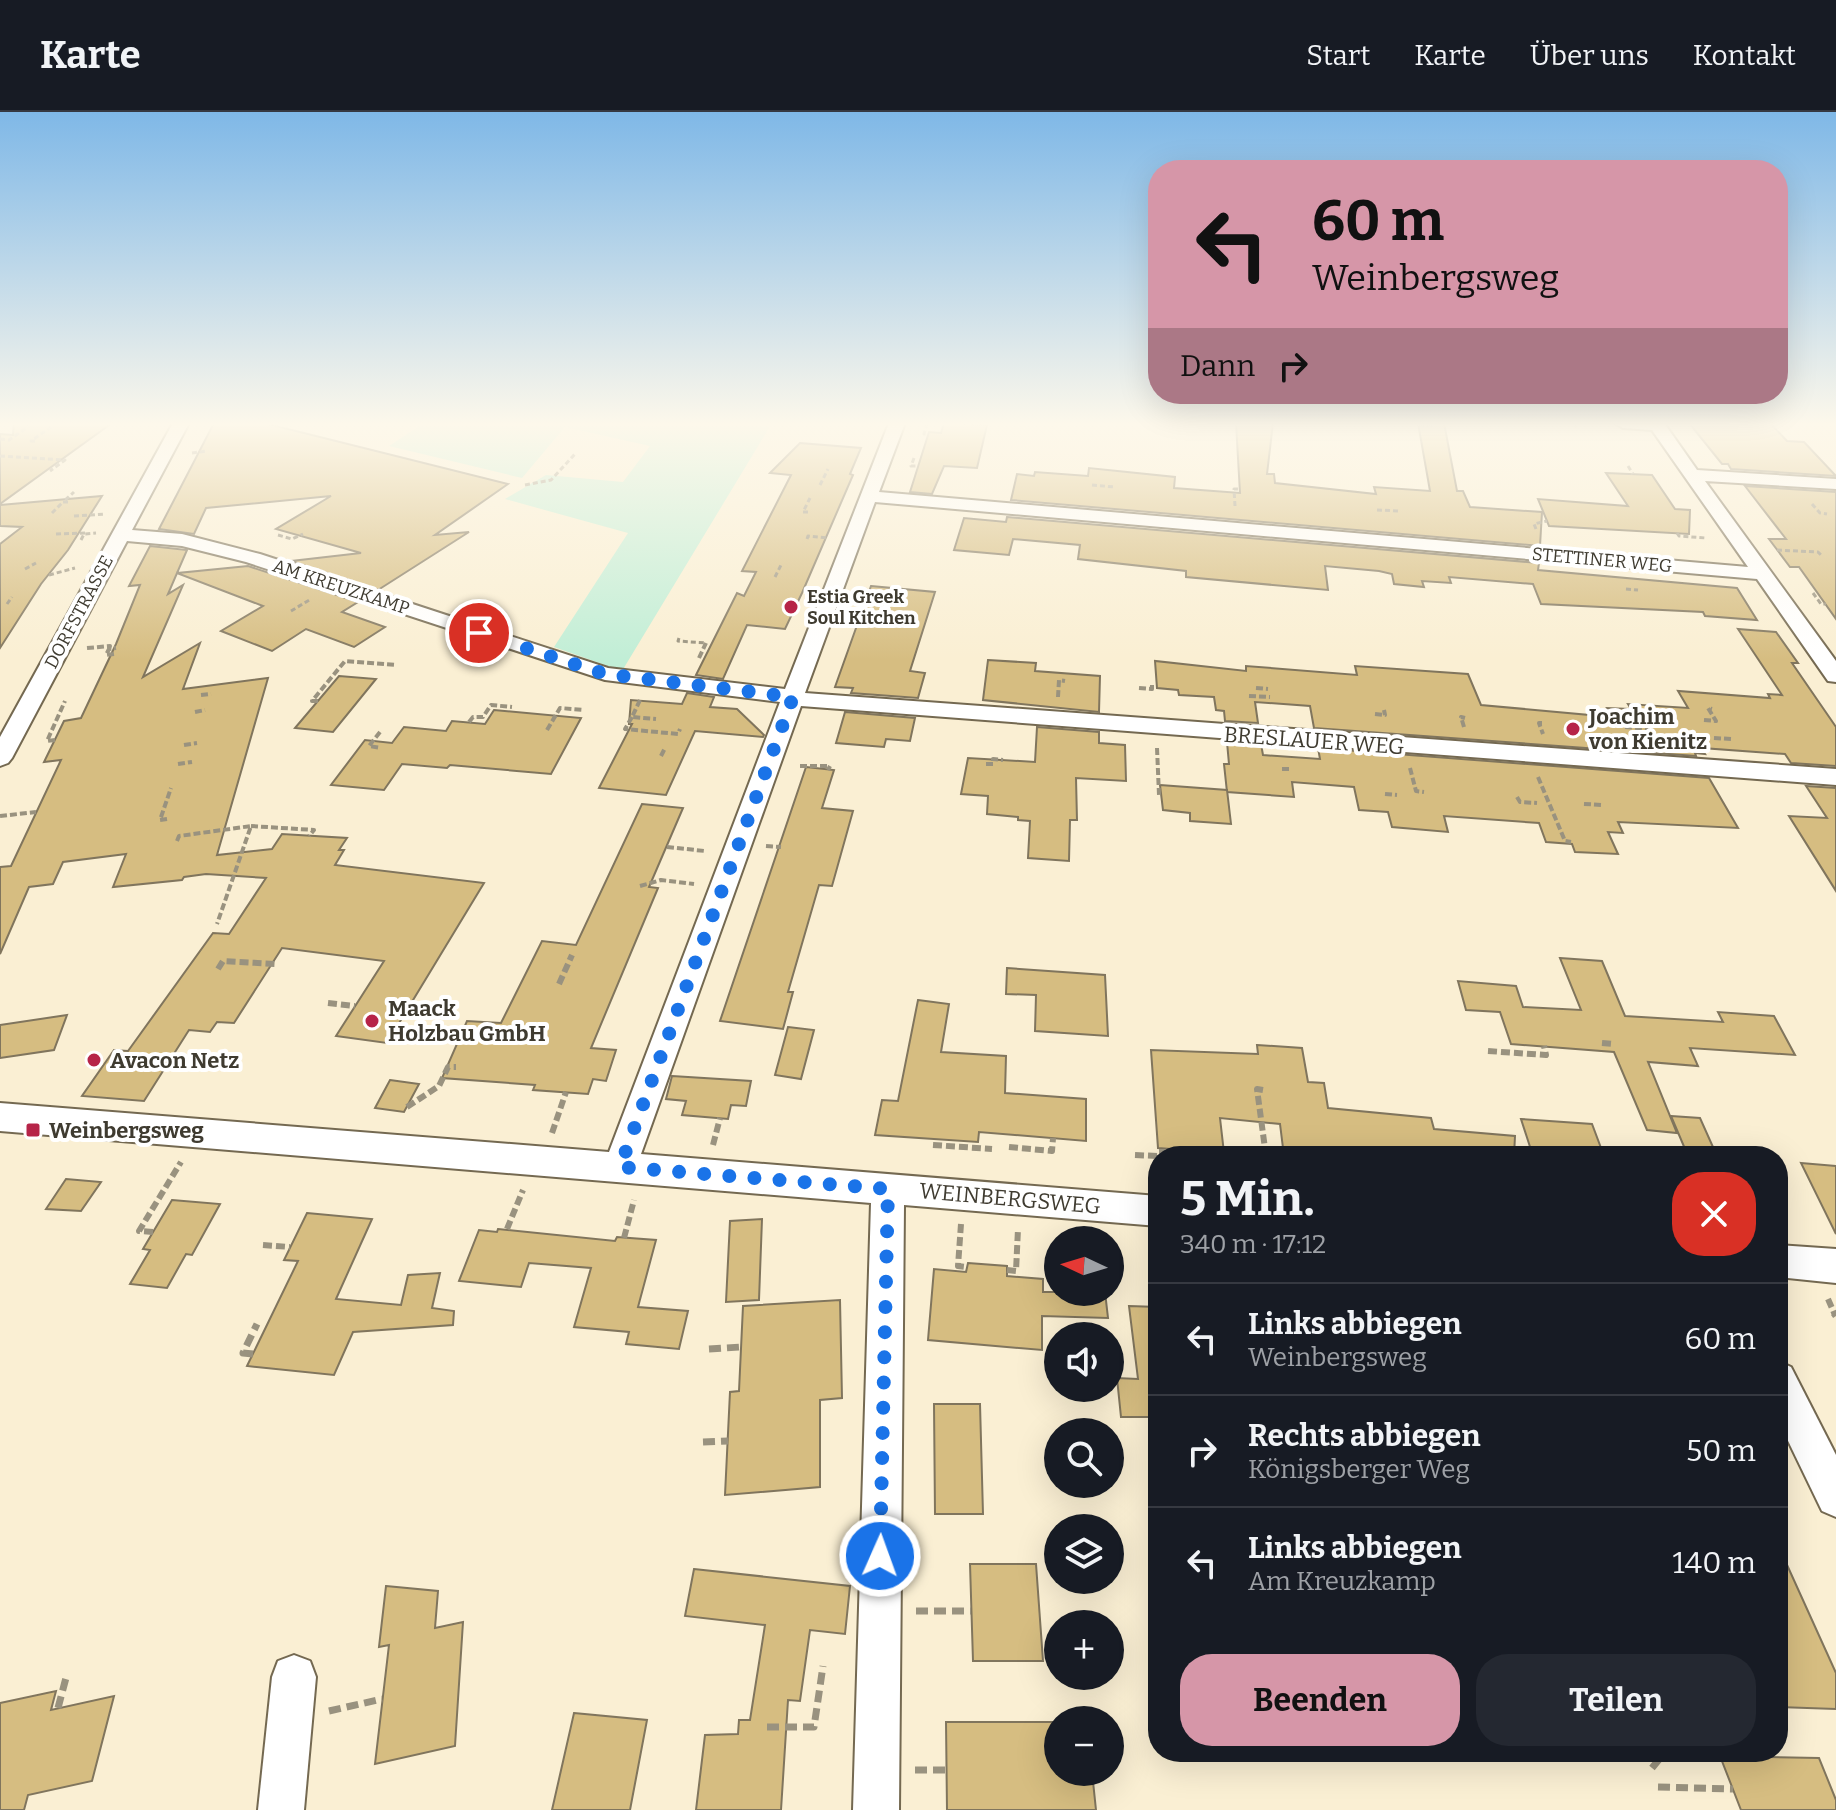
<!DOCTYPE html>
<html lang="de">
<head>
<meta charset="utf-8">
<style>
	body { margin:0; font-family:Bitter,serif; background:#242831; color:#f1f3f6; height:100vh; display:flex; flex-direction:column; font-size:30px; white-space:nowrap }
	* { box-sizing:border-box; margin:0 }
	p { font-size:26px; color:#9ea1a6 }
	.icon { flex:none; width:44px; height:44px; fill:none; stroke:currentColor; stroke-width:2; stroke-linecap:round; stroke-linejoin:round }
	.map { position:relative; flex:1; overflow:hidden }
	.drawer { position:absolute; left:1148px; top:1034px; width:640px; height:616px; display:flex; flex-direction:column; background:#171b24; border-radius:32px; box-shadow:0 8px 32px #0002 }
	.drawer>* { flex:none }
	.banner { position:absolute; left:1148px; top:48px; width:640px; height:244px; border-radius:32px; box-shadow:0 8px 32px #0002; background:#d696a8; color:#111; overflow:hidden }
	.needle { width:52px; rotate:274deg }
	.fabs { position:absolute; left:1044px; top:1114px; display:grid; gap:16px }
	.fabs a { display:grid; place-items:center; width:80px; height:80px; border-radius:50%; background:#171b24; box-shadow:0 8px 32px #0002; font-size:40px }
	.pin { position:absolute; display:grid; place-items:center; width:68px; height:68px; color:#fff; margin:-34px; border:4px solid #fff; border-radius:50%; box-shadow:0 2px 8px #0007 }
	.me { position:absolute; width:88px; margin:-44px; rotate:2deg; stroke-linejoin:round; filter:drop-shadow(0 0 6px #0008) }
	.turn { display:flex; align-items:center; gap:28px; height:168px; padding:0 32px; font-size:36px }
	.turn .icon { width:104px; height:104px; stroke-width:2.5 }
	.turn b { display:block; font-size:56px; line-height:68px }
	.then { display:flex; align-items:center; height:76px; padding:0 32px; background:#0003; gap:16px; font-size:30px }
	.round { display:grid; place-items:center; flex:none; width:84px; height:84px; border-radius:32px; background:#242831 }
	.headline { display:flex; align-items:center; justify-content:space-between; height:136px; padding:0 32px }
	h1 { font-size:48px; font-weight:700; line-height:60px }
	.primary-button { display:flex; gap:16px; margin-top:auto; padding:16px 32px }
	.primary-button a { flex:1; height:92px; border-radius:32px; background:#d696a8; color:#111; font-size:32px; font-weight:700; line-height:92px; text-align:center }
	.primary-button a+a { background:#242831; color:#f1f3f6 }
	ul { padding:0; list-style:none }
	li { display:flex; align-items:center; gap:24px; height:112px; padding:0 32px; border-top:2px solid #363941 }
	li div { flex:1 }
	li b { display:block; font-size:30px }
	li em { font-style:normal }
	header { display:flex; align-items:center; gap:48px; box-sizing:border-box; height:112px; padding:0 40px; background:#171b24; border-bottom:2px solid #363941 }
	header strong { font-size:38px }
	nav { display:flex; gap:44px; margin-inline-start:auto; font-size:28px }
	.map>svg:first-child { display:block }
</style>
</head>
<body>
<header>
<strong>Karte</strong>
<nav><a>Start</a><a>Karte</a><a>Über uns</a><a>Kontakt</a></nav>
</header>
<div class="map">
<svg width="1836" height="1698" viewBox="0 0 1836 1698">
	<rect width="100%" height="100%" fill="#faefd3"/>
	<path fill="#c1eed6" d="M424 311H772L622 559 554 535 628 421 505 387 546 363 623 370 650 334 565 315 522 366 389 334Z"/>
	<g fill="#d6bd81" stroke="#80755d" stroke-width="2">
		<path d="M14 311H112L0 392V322L13 323Z"/>
		<path d="M214 311H264L508 372 435 423 469 420 378 478 291 449 361 441 276 417 331 384 206 396 194 422 159 417Z"/>
		<path d="M944 311 987 313 977 356 944 354 932 382 910 380 929 320 941 321Z"/>
		<path d="M1236 311H1273L1267 362H1274L1275 371 1376 382 1374 375 1430 379 1418 311H1444L1457 379H1463L1470 395 1542 400 1540 434 1011 388 1017 362 1034 364 1035 360 1088 364 1089 356 1175 365 1174 376 1240 381Z"/>
		<path d="M1689 311H1770L1787 329 1804 330 1836 364 1731 357 1728 352H1722Z"/>
		<path d="M800 331 861 336 850 362 853 363 802 481 785 517 747 513 723 567 696 563 737 481 744 484 756 460 742 459 791 363 770 361Z"/>
		<path d="M1606 361 1652 363 1675 397 1690 398 1689 422 1549 414 1538 387 1628 394Z"/>
		<path d="M1745 374 1836 380V507L1799 455H1790L1769 427H1786Z"/>
		<path d="M102 384 68 438 41 472 0 536V432L22 415 0 414V393Z"/>
		<path d="M1007 405 1539 451 1538 458 1737 476 1757 508 1705 504 1703 500 1541 492 1533 472 1449 465 1451 471 1422 469 1424 475 1394 472 1392 462 1379 459 1325 454 1328 478 1186 465V459L1078 447 1080 433 1013 427 1009 443 954 438 964 406 1006 410Z"/>
		<path d="M150 434 187 438 177 461 248 454 358 490 342 500 385 515 354 535 306 517 272 539 221 519 263 494 177 461 168 482 183 473 143 565 200 531 183 577 268 566 217 743 272 737 282 722 347 726 339 738H344L335 753 484 771 387 931 336 924 384 849 282 836 234 911 217 910 210 920 189 918 144 989 82 984 114 938 128 939 213 821 229 822 266 766 206 762 184 765 182 768 113 775 126 742 63 750 53 772 29 775 0 842V755L11 754 61 648 44 650 64 609 81 606 116 532 140 473 129 474Z"/>
		<path d="M871 474 935 480 910 559 925 561 918 586 851 581 853 576 835 575Z"/>
		<path d="M1738 517 1776 520 1798 551H1792L1836 615V654L1791 651 1785 642 1701 636 1705 642 1695 641 1696 644 1314 616 1310 594 1255 590 1258 611 1225 609 1224 599 1216 598 1214 585 1179 583 1178 578 1157 576 1155 549 1246 559V554L1357 563 1355 554 1468 562 1481 593 1612 605 1607 596 1631 597 1628 592 1688 596 1678 579 1770 586 1768 582 1782 583Z"/>
		<path d="M988 548 1036 551 1035 559 1100 564 1099 600 983 588Z"/>
		<path d="M339 564 376 567 333 620 295 616Z"/>
		<path d="M687 581 714 585 710 595 737 597 764 623 763 625 695 619 666 683 599 676 632 612H629L631 588 682 592Z"/>
		<path d="M494 598 581 606 551 662 450 653 447 656 402 652 384 678 331 673 365 628 392 631 404 615 446 619 452 609 485 612Z"/>
		<path d="M845 600 915 606 910 629 886 627 884 635 836 631Z"/>
		<path d="M1037 615 1099 620V631L1125 633 1126 669 1076 666 1077 708H1070L1069 749 1028 746 1030 709 1018 708V705L987 702 988 684 961 682 968 646 1035 650Z"/>
		<path d="M1227 630 1261 632 1263 643 1320 647 1318 636 1709 666 1738 716 1618 710 1623 721 1608 720 1618 742 1575 740 1572 732 1546 730 1539 711 1444 704 1448 720 1392 715 1388 700 1359 698 1354 675 1292 670 1294 685 1227 680 1224 652H1229Z"/>
		<path d="M806 655 834 658 822 696 853 699 832 774 819 773 788 880H793L783 917 720 909Z"/>
		<path d="M1160 673 1227 678 1231 712 1190 709V701L1163 698Z"/>
		<path d="M1806 674 1836 676V779L1789 704 1827 706Z"/>
		<path d="M642 692 683 696 649 775 658 776 591 936 616 938 606 969 593 967 588 982 533 978 535 973 442 966 467 909 501 911 542 829 576 833Z"/>
		<path d="M1560 846 1602 849 1625 904 1723 910 1718 900 1774 904 1795 943 1690 936 1698 954 1648 950 1677 1021 1647 1018 1614 940 1511 932 1500 900 1466 898 1458 869 1516 874 1523 895 1581 898Z"/>
		<path d="M1007 856 1105 863 1108 924 1035 919 1036 883 1006 882Z"/>
		<path d="M918 888 949 892 941 940 1006 944 1005 981 1086 987V1029L979 1020 978 1030 875 1023 882 988 898 989Z"/>
		<path d="M67 903 54 938 0 946V913Z"/>
		<path d="M788 915 814 918 801 967 775 963Z"/>
		<path d="M1257 933 1302 936 1308 970 1324 971 1328 996 1431 1006 1434 1017 1515 1024 1514 1044H1284L1280 1012 1220 1006 1224 1041 1158 1036 1151 938 1258 942Z"/>
		<path d="M672 964 751 969 746 994 731 993 728 1007 682 1003 686 989 666 987Z"/>
		<path d="M390 968 419 972 404 1000 375 996Z"/>
		<path d="M1671 1004 1700 1006 1717 1044H1688Z"/>
		<path d="M1521 1007 1592 1012 1604 1044H1533Z"/>
		<path d="M1801 1051 1836 1054V1122Z"/>
		<path d="M66 1067 101 1070 81 1099 46 1097Z"/>
		<path d="M172 1088 220 1092 192 1143 186 1142 167 1176 130 1172 150 1138 143 1137Z"/>
		<path d="M307 1101 372 1107 336 1187 401 1193 408 1163 440 1161 432 1196 454 1199 453 1213 353 1220 334 1263 247 1254 298 1149 284 1148Z"/>
		<path d="M762 1107 759 1188 726 1190 730 1109Z"/>
		<path d="M498 1117 615 1129 617 1125 656 1128 638 1195 688 1199 679 1237 626 1232 629 1220 574 1215 591 1156 529 1151 521 1175 459 1169 479 1118 497 1120Z"/>
		<path d="M968 1151 1007 1154V1164L1043 1167V1180H1105L1108 1206 1042 1204V1238L928 1228 934 1157 966 1160Z"/>
		<path d="M840 1188 842 1286 820 1288V1375L725 1383 730 1280 739 1279 743 1194Z"/>
		<path d="M1129 1194 1158 1195V1305H1121L1117 1266 1138 1267Z"/>
		<path d="M934 1292H980L983 1402H935Z"/>
		<path d="M1778 1433 1836 1561V1597L1778 1595Z"/>
		<path d="M970 1452H1036L1043 1549H973Z"/>
		<path d="M694 1457 850 1474 845 1522 810 1518 800 1589 788 1588 781 1698H696L705 1623 738 1622 739 1608H750L765 1513 685 1504Z"/>
		<path d="M386 1474 438 1479 435 1516 463 1510 455 1634 375 1652 389 1533 379 1535Z"/>
		<path d="M56 1579 51 1598 114 1584 92 1669 28 1683 24 1698H0V1591Z"/>
		<path d="M574 1601 647 1608 630 1698H552Z"/>
		<path d="M946 1610H1058V1660H1092L1096 1698H947Z"/>
		<path d="M1720 1644 1819 1646 1836 1688V1698H1741Z"/>
	</g>
	<g fill="none" stroke-linecap="round" stroke-linejoin="round">
		<defs>
			<g id="minor">
				<path d="M173 311H189L132 418 182 422 260 442 608 556 785 577 889 311H905L879 380 1748 455 1652 318 1623 316 1615 311H1664L1697 358 1836 367V377L1705 369 1836 549V570L1828 569 1757 467 875 390 805 581 1836 657V673L801 594 641 1042 1158 1084V1114L904 1093 899 1698H853L871 1091 0 1019V991L609 1040 780 590 605 568 246 450 182 434 127 429 12 646 8 651 0 654V625Z"/>
				<path d="M1778 1133 1836 1137V1171L1778 1165Z"/>
				<path d="M1778 1249 1791 1255 1836 1343V1405L1822 1399 1778 1308Z"/>
				<path d="M294 1543 310 1549 316 1565 304 1698H258L272 1565 278 1549Z"/>
			</g>
		</defs>
		<use href="#minor" stroke="#746951" stroke-width="4"/>
		<g stroke="#99927f" stroke-width="3" stroke-dasharray="5 3" stroke-linecap="butt">
			<path d="M927 311 924 322H928"/>
			<path d="M1574 311 1577 316"/>
			<path d="M1419 313 1433 315"/>
			<path d="M0 327 9 328 29 314"/>
			<path d="M35 329H31L51 315"/>
			<path d="M192 341 207 339"/>
			<path d="M0 344 65 348 50 359"/>
			<path d="M914 346 911 354H916"/>
			<path d="M1628 354 1633 362"/>
			<path d="M525 373 551 368 575 342"/>
			<path d="M820 373 828 357"/>
			<path d="M1092 373 1115 375"/>
			<path d="M68 390H63L74 380"/>
			<path d="M1812 392 1820 401 1827 402"/>
			<path d="M1235 394 1234 377H1239"/>
			<path d="M1377 398 1399 399"/>
			<path d="M808 400H803L810 386"/>
			<path d="M52 401 63 390"/>
			<path d="M74 404 105 402"/>
			<path d="M1536 417 1534 412 1547 409"/>
			<path d="M1677 421 1679 424 1706 426"/>
			<path d="M56 422 86 421"/>
			<path d="M278 423 292 427 303 422"/>
			<path d="M807 427 808 424 828 426"/>
			<path d="M81 428 84 422 96 421"/>
			<path d="M1777 438 1818 440 1821 443"/>
			<path d="M25 457 36 451"/>
			<path d="M49 463 75 456"/>
			<path d="M775 465 782 451"/>
			<path d="M1626 477 1638 478"/>
			<path d="M1813 481 1821 492H1826"/>
			<path d="M7 492 12 485"/>
			<path d="M291 499 311 487"/>
			<path d="M851 500 867 503"/>
			<path d="M679 526 678 529 706 531 705 533"/>
		</g>
		<g stroke="#99927f" stroke-width="4" stroke-dasharray="7 3" stroke-linecap="butt">
			<path d="M87 536 110 534 109 537"/>
			<path d="M114 542 106 543 109 537 116 536"/>
			<path d="M699 546 706 531"/>
			<path d="M1139 576 1152 577V573"/>
			<path d="M1256 576 1268 577"/>
			<path d="M201 583 211 582"/>
			<path d="M1249 584 1270 585"/>
			<path d="M1058 585 1059 568 1065 569"/>
			<path d="M640 588 632 605 656 607"/>
			<path d="M318 589H312L345 549 396 553"/>
			<path d="M195 600 205 598"/>
			<path d="M1375 602 1385 603 1384 598"/>
			<path d="M632 605 625 617 678 622 680 617"/>
			<path d="M1704 608 1716 609 1708 596 1712 597"/>
			<path d="M469 610 473 605H483L491 593 512 595"/>
			<path d="M1542 611H1539L1543 622"/>
			<path d="M1464 615 1461 605 1465 606"/>
			<path d="M1625 615 1650 617"/>
			<path d="M547 618 560 596 584 598"/>
			<path d="M380 620 369 634 381 636"/>
			<path d="M1714 626 1732 627"/>
			<path d="M55 628 47 629 65 589"/>
			<path d="M184 633 197 631"/>
			<path d="M1157 636 1159 683"/>
			<path d="M661 644 665 636"/>
			<path d="M178 652 192 650"/>
			<path d="M986 652H993V647L1003 648"/>
			<path d="M800 654H830L828 658"/>
			<path d="M1410 656 1416 679 1424 680"/>
			<path d="M1282 657H1290"/>
			<path d="M1538 665 1565 729 1571 730"/>
			<path d="M1385 682 1397 683"/>
			<path d="M1517 685 1520 690 1537 691"/>
			<path d="M1584 692 1603 693"/>
			<path d="M0 704 36 700"/>
			<path d="M167 707 160 708 171 676"/>
			<path d="M251 714 314 718 309 724"/>
			<path d="M177 729 179 724 251 714 217 812"/>
			<path d="M766 734 781 735"/>
			<path d="M667 735 705 739"/>
			<path d="M640 774 661 768 694 772"/>
		</g>
		<g stroke="#99927f" stroke-width="6" stroke-dasharray="9 4" stroke-linecap="butt">
			<path d="M218 857 223 849 276 852"/>
			<path d="M559 872 572 843"/>
			<path d="M328 891 355 894"/>
			<path d="M1602 931 1613 932"/>
			<path d="M1488 939 1546 943 1544 934"/>
			<path d="M1263 978 1257 977 1266 1044"/>
			<path d="M407 995 439 974 448 955H456"/>
			<path d="M552 1021 566 980"/>
			<path d="M713 1033 720 1006"/>
			<path d="M933 1033 992 1037"/>
			<path d="M1009 1035 1052 1039 1053 1026"/>
			<path d="M1162 1037V1044"/>
			<path d="M1135 1043 1158 1044"/>
			<path d="M961 1112 958 1154 967 1155"/>
			<path d="M507 1117 523 1078"/>
			<path d="M153 1120 139 1119 181 1050"/>
			<path d="M624 1126 634 1088"/>
			<path d="M263 1133 290 1135"/>
			<path d="M1007 1158 1016 1159 1018 1117"/>
			<path d="M1828 1187 1835 1203"/>
		</g>
		<g stroke="#99927f" stroke-width="7" stroke-dasharray="12 6" stroke-linecap="butt">
			<path d="M1834 1201 1836 1204"/>
			<path d="M709 1237 741 1235"/>
			<path d="M253 1242 243 1241 257 1212"/>
			<path d="M703 1330 728 1329"/>
			<path d="M916 1499H971"/>
			<path d="M58 1596 67 1562"/>
			<path d="M329 1599 382 1587"/>
			<path d="M767 1615H814L823 1554"/>
			<path d="M1652 1656 1665 1640"/>
			<path d="M915 1658H946"/>
			<path d="M1658 1675 1733 1677"/>
		</g>
		<use href="#minor" fill="#fff" fill-rule="evenodd"/>
	</g>
	<linearGradient id="sky" x2="0" y2="1"><stop stop-color="#7fb8e7"/><stop offset="0.57" stop-color="#fdf8eb"/><stop offset="1" stop-color="#fdf8eb" stop-opacity="0"/></linearGradient>
	<rect width="1836" height="548" fill="url(#sky)"/>
	<g fill="none" stroke-linecap="round" stroke-linejoin="round">
		<path stroke="#1a73e8" stroke-width="14" stroke-dasharray="0 25.2" d="M479 521 605 562 793 585 620 1055 888 1077 880 1444"/>
	</g>
	<g fill="#b62448" stroke="#fff" stroke-width="3">
		<circle cx="791" cy="495" r="8"/>
		<circle cx="1573" cy="617" r="8"/>
		<circle cx="372" cy="909" r="8"/>
		<circle cx="94" cy="948" r="8"/>
		<rect x="25" y="1010" width="16" height="16" rx="4"/>
	</g>
	<g text-anchor="middle" stroke-width="8" stroke-linejoin="round" paint-order="stroke">
		<g font-size="18" fill="#3f3b30" stroke="#fff">
			<text transform="translate(1602 448) rotate(5)" y="6">STETTINER WEG</text>
			<text transform="translate(341 475) rotate(18)" y="6">AM KREUZKAMP</text>
			<text transform="translate(79 500) rotate(-62)" y="6">DORFSTRASSE</text>
		</g>
		<g font-size="18" font-weight="bold" fill="#3f3b30" stroke="#fff" text-anchor="start">
			<text x="807" y="491">Estia Greek<tspan x="807" dy="21">Soul Kitchen</tspan></text>
		</g>
		<g font-size="22" font-weight="bold" fill="#3f3b30" stroke="#fff" text-anchor="start">
			<text x="1589" y="612">Joachim<tspan x="1589" dy="25">von Kienitz</tspan></text>
			<text x="388" y="904">Maack<tspan x="388" dy="25">Holzbau GmbH</tspan></text>
			<text x="110" y="956">Avacon Netz</text>
			<text x="49" y="1026">Weinbergsweg</text>
		</g>
		<g font-size="22" fill="#3f3b30" stroke="#fff">
			<text transform="translate(1314 628) rotate(4)" y="8">BRESLAUER WEG</text>
			<text transform="translate(1010 1086) rotate(5)" y="8">WEINBERGSWEG</text>
		</g>
	</g>
</svg>
<div class="fabs">
<a><svg class="needle" viewBox="-14 -14 28 28"><path d="M0-13l5 13h-10z" fill="#e53935"/><path d="M0 13l5-13h-10z" fill="#9ea1a6"/></svg></a>
<a><svg class="icon" aria-label="sound" viewBox="0 0 24 24"><path d="M4 9h4l5-4v14l-5-4H4zM17 9q2 3 0 6"/></svg></a>
<a><svg class="icon" aria-label="search" viewBox="0 0 24 24"><circle cx="10" cy="10" r="6"/><path d="M15 15l6 6"/></svg></a>
<a><svg class="icon" aria-label="layers" viewBox="0 0 24 24"><path d="M12 4l9 5-9 5-9-5zM3 14l9 5 9-5"/></svg></a>
<a>+</a>
<a>−</a>
</div>
<div class="pin" style="left:479px;top:521px;background:#d93025"><svg class="icon" aria-label="arrive" viewBox="0 0 24 24"><path d="M6 21V4h12l-3 4 3 4H6"/></svg></div>
<svg class="me" style="left:880px;top:1444px" viewBox="-20 -20 40 40"><circle r="17" fill="#1a73e8" stroke="#fff" stroke-width="3"/><path d="M0-11L8 9 0 5-8 9z" fill="#fff"/></svg>
<div class="banner">
<div class="turn"><svg class="icon" aria-label="left" viewBox="0 0 24 24"><path d="M17 20v-9H6M10 6l-5 5 5 5"/></svg><div><b>60 m</b>Weinbergsweg</div></div>
<div class="then">Dann<svg class="icon" aria-label="right" viewBox="0 0 24 24"><path d="M7 20v-9h11M14 6l5 5-5 5"/></svg></div>
</div>
<section class="drawer">
<div class="headline"><div><h1>5 Min.</h1><p>340 m · 17:12</p></div><a class="round" style="background:#d93025;color:#fff"><svg class="icon" aria-label="close" viewBox="0 0 24 24"><path d="M6 6l12 12M18 6L6 18"/></svg></a></div>
<ul>
<li><svg class="icon" aria-label="left" viewBox="0 0 24 24"><path d="M17 20v-9H6M10 6l-5 5 5 5"/></svg><div><b>Links abbiegen</b><p>Weinbergsweg</p></div><em>60 m</em></li>
<li><svg class="icon" aria-label="right" viewBox="0 0 24 24"><path d="M7 20v-9h11M14 6l5 5-5 5"/></svg><div><b>Rechts abbiegen</b><p>Königsberger Weg</p></div><em>50 m</em></li>
<li><svg class="icon" aria-label="left" viewBox="0 0 24 24"><path d="M17 20v-9H6M10 6l-5 5 5 5"/></svg><div><b>Links abbiegen</b><p>Am Kreuzkamp</p></div><em>140 m</em></li>
</ul>
<div class="primary-button"><a>Beenden</a><a>Teilen</a></div>
</section>
</div>
</body>
</html>
